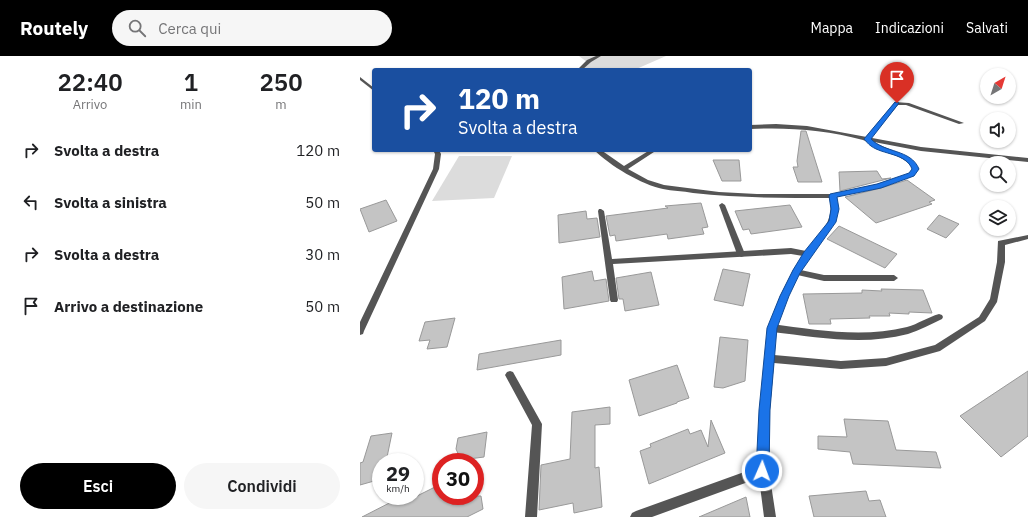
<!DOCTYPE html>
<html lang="it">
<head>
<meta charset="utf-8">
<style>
	body { margin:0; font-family:"IBM Plex Sans",sans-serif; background:#f6f6f6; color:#202124; height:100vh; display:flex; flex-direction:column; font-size:15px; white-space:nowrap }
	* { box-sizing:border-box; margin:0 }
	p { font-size:13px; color:#757577 }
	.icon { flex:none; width:22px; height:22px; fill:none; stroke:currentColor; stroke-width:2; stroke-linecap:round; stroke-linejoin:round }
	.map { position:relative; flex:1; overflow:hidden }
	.sheet { display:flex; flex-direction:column; background:#fff; width:360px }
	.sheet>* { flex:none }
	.banner { position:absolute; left:12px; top:12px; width:380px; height:84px; border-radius:4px; box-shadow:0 1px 3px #0004; background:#1a4fa0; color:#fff; overflow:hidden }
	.needle { width:26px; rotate:39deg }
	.buttons { position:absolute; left:620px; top:12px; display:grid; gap:8px }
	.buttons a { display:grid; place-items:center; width:36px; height:36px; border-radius:50%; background:#fff; box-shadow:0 1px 3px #0004; font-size:20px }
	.speed { position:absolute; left:12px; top:397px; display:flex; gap:8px; font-size:20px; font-weight:700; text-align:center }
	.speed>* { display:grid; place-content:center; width:52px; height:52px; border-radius:50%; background:#fff; box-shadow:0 1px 3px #0004; line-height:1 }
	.speed small { font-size:10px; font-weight:400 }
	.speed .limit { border:6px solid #d22; background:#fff; color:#111 }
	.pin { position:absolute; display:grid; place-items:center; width:34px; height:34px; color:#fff; margin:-41px -17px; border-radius:50% 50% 50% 0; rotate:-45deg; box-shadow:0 0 4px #0007 }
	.pin .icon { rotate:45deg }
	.me { position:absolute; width:44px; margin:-22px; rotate:2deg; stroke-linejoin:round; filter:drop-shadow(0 0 3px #0008) }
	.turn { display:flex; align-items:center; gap:14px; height:84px; padding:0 20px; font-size:18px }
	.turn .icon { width:52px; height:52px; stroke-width:2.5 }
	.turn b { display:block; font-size:28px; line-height:34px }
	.eta { display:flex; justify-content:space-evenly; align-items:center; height:68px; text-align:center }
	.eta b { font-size:24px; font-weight:600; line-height:28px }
	.cta { display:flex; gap:8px; margin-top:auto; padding:8px 20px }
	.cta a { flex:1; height:46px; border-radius:24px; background:#000; color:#fff; font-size:16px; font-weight:600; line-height:46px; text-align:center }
	.cta a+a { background:#f6f6f6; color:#202124 }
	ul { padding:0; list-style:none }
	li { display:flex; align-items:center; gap:12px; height:52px; padding:0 20px }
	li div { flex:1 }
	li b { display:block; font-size:15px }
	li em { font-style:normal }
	header { display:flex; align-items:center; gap:24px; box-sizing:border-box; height:56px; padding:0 20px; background:#000; color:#fff }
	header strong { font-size:19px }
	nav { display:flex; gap:22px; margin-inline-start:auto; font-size:14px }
	.search { width:280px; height:36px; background:#f6f6f6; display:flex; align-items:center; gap:10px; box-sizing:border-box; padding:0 14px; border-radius:22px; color:#757577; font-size:15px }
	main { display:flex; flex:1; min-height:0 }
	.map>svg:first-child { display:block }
</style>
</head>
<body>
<header>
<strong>Routely</strong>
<div class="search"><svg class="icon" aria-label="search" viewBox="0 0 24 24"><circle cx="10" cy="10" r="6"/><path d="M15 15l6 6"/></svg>Cerca qui</div>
<nav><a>Mappa</a><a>Indicazioni</a><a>Salvati</a></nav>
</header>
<main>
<section class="sheet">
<div class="eta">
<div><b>22:40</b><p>Arrivo</p></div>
<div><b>1</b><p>min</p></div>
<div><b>250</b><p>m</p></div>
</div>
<ul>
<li><svg class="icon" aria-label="right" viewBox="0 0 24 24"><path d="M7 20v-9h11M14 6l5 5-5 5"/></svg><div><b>Svolta a destra</b></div><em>120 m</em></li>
<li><svg class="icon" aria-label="left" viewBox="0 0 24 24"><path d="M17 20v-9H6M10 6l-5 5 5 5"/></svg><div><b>Svolta a sinistra</b></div><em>50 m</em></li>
<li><svg class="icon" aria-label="right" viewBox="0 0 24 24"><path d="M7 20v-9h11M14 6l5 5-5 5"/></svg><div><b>Svolta a destra</b></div><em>30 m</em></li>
<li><svg class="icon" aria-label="arrive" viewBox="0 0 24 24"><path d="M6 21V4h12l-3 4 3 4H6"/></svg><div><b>Arrivo a destinazione</b></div><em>50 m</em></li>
</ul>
<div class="cta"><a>Esci</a><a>Condividi</a></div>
</section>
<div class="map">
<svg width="668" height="461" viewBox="0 0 668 461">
	<rect width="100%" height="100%" fill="#fff"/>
	<g fill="#dcdcdc">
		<path d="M219 0H306L274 14H219L227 6Z"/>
		<path d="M99 100H152L134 142 72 145Z"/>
	</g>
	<g fill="#c4c4c4" stroke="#999">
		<path d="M441 75H446L462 126H438L433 111H438L437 105Z"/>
		<path d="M353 104H379L381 125H362Z"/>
		<path d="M517 115 522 123 531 122 480 135 479 116Z"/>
		<path d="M547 124 575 144 569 146 572 148 516 167 485 141 521 132Z"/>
		<path d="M26 144 37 165 9 176 0 153Z"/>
		<path d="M341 147 348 171 342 172 344 178 308 183 307 178 256 185 255 179 250 180 246 160 308 152 305 150Z"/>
		<path d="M430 149 442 171 391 178 389 173 383 174 375 155Z"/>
		<path d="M226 155 227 163 237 162 240 181 199 187 198 159Z"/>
		<path d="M579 159 599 168 586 182 567 173Z"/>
		<path d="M479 170 537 198 525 212 467 183Z"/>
		<path d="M363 213 390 218 383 250 354 244Z"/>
		<path d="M232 215 234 225 246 223 249 245 204 253 202 221Z"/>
		<path d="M291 216 299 249 265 255 263 243H259L256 222Z"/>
		<path d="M521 233 563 234 572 257 549 256V258L529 257 530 260H509L510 262 470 263 471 268H449L443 238 502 237V234L522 235Z"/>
		<path d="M95 262 87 291 67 293 70 284 59 285 65 266Z"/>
		<path d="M360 281 388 284 385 325 363 332 354 331Z"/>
		<path d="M201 284V299L117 314 119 298Z"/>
		<path d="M317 309 329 342 317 346V347L279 360 269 324Z"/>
		<path d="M668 315V380L641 401 600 360Z"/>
		<path d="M250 351V368L235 369V412L239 411 242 451 214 457 213 447 179 454 181 409 210 403 212 356Z"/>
		<path d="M484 363 528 365 536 394 576 396 581 412 493 408 490 396 458 393V380L487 381Z"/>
		<path d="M351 364 365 397 289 428 280 395 291 391 290 388 328 373 330 378 341 374 348 391Z"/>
		<path d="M127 376 124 401 101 404 96 393 98 382Z"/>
		<path d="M32 377 26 406H21V423L0 429V407L3 406 11 380Z"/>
		<path d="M81 428V440H121L123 453 107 461H2L43 440H57Z"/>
		<path d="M506 435 509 445 520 444 526 461H454L449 440Z"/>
		<path d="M386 441 390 461H339Z"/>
	</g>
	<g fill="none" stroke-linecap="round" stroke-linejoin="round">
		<g fill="#555" fill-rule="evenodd">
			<path d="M535 46 549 47 604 67 599 68 546 49H538L509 84H505V82Z"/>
			<path d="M362 147 365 149 385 198 384 200 381 201 377 198 359 149Z"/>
			<path d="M436 213 464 219H534L538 222 534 225H464L433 218 432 216Z"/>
			<path d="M579 258 582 259 583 261 582 263C571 268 560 274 548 278 503 290 457 281 412 276L409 275 408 272 409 269 412 268C456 274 503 282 547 271 558 268 568 261 579 258Z"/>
		</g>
		<g fill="#555" fill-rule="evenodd">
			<path d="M236 0H241L231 6 222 14H217L227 4Z"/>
			<path d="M0 21 14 32V35L0 24Z"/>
			<path d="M416 68 447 70 561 91 668 102V106L561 95 514 86C530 95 548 97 559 113L553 120 521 131 476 141 478 153 475 166 439 217 428 240 416 272 414 299 481 305 526 302 575 289 619 261 630 243 637 206 638 185 668 179V183L645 189V206L637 246 625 265 580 295 526 310 481 313 414 307 410 353 409 415 416 461H404L399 422 292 461H270L272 457 276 455 398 411 400 353 408 272 420 240 433 214 443 200 431 198 253 208 258 244 257 246H251L250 244 238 155 239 153H241L244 155 252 203 431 192 446 195C460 177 474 167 470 142 424 142 379 142 333 137 323 135 312 135 303 133 282 129 249 109 234 94H241L264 110 290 94H297L268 113 288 124 304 129 359 136 397 138H473L517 128 549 118 553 113C546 102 534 99 522 94 516 92 509 86 503 84 466 74 428 71 390 73V69Z"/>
			<path d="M73 94H79L81 98 79 113 4 275 3 278 0 279V266L73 113 75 98Z"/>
			<path d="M150 315 153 316 182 368 177 461H165L172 369 145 319 147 316Z"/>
		</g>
	</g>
	<path fill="#1a73e8" stroke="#114b97" d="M535 46 539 47 511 83C524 97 551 93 559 113L554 120 521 132 477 141 479 153 476 166 440 217 429 240 417 272 410 354 409 415 407 419 402 421 398 419 396 415 399 354 407 272 420 240 433 214 444 196 469 165 471 153 469 140 470 138 517 128 549 117 552 113C546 97 523 99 511 90 508 88 506 85 504 83Z"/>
</svg>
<div class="buttons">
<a><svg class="needle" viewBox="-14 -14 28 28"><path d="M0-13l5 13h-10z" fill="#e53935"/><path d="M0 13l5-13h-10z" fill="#757577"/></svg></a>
<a><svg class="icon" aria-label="sound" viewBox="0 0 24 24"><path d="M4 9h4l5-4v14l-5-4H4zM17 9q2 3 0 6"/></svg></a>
<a><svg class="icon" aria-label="search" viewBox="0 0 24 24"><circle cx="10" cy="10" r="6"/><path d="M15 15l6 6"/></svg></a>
<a><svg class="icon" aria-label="layers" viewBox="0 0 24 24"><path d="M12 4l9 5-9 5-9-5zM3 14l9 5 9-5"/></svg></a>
</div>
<div class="speed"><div>29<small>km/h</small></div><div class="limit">30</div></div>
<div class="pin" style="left:537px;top:47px;background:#d93025"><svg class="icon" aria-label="arrive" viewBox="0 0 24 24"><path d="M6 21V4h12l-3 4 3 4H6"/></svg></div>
<svg class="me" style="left:402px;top:415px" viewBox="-20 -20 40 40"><circle r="17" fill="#1a73e8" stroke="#fff" stroke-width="3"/><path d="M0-11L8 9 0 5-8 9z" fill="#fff"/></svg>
<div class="banner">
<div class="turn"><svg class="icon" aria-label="right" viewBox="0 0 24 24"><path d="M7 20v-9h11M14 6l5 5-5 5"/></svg><div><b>120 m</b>Svolta a destra</div></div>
</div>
</div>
</main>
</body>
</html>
